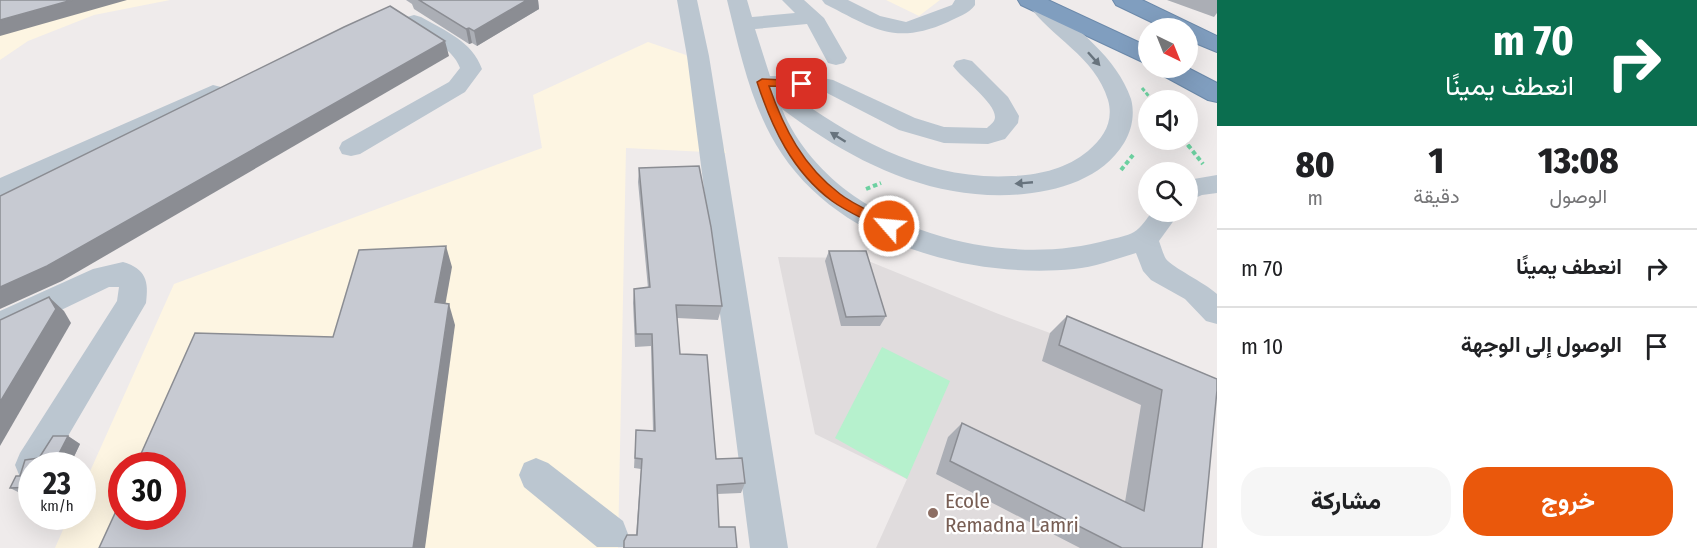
<!DOCTYPE html>
<html lang="ar">
<head>
<meta charset="utf-8">
<style>
	body { margin:0; font-family:"Fira Sans Condensed",Vazirmatn,sans-serif; background:#f6f6f6; color:#202124; direction:rtl; height:100vh; display:flex; flex-direction:column; font-size:22px; white-space:nowrap }
	* { box-sizing:border-box; margin:0 }
	p { font-size:20px; color:#757577 }
	.icon { flex:none; width:33px; height:33px; fill:none; stroke:currentColor; stroke-width:2; stroke-linecap:round; stroke-linejoin:round }
	.map { position:relative; flex:1; overflow:hidden; direction:ltr }
	.sheet { display:flex; flex-direction:column; background:#fff; width:480px }
	.sheet>* { flex:none }
	.top-card { background:#0b6e4f; color:#fff; overflow:hidden }
	.needle { width:39px; rotate:137deg }
	.fabs { position:absolute; left:1138px; top:18px; display:grid; gap:12px }
	.fabs a { display:grid; place-items:center; width:60px; height:60px; border-radius:50%; background:#fff; box-shadow:0 6px 24px #0002; font-size:30px }
	.speed { position:absolute; left:18px; top:452px; display:flex; gap:12px; font-size:30px; font-weight:700; text-align:center }
	.speed>* { display:grid; place-content:center; width:78px; height:78px; border-radius:50%; background:#fff; box-shadow:0 6px 24px #0002; line-height:1 }
	.speed small { font-size:15px; font-weight:400 }
	.speed .limit { border:9px solid #d22; background:#fff; color:#111 }
	.pin { position:absolute; display:grid; place-items:center; width:51px; height:51px; color:#fff; margin:-26px; border-radius:12px; box-shadow:0 3px 9px #0006 }
	.me { position:absolute; width:66px; margin:-33px; rotate:297deg; stroke-linejoin:round; filter:drop-shadow(0 0 4px #0008) }
	.turn { display:flex; align-items:center; gap:21px; height:126px; padding:0 24px; font-size:27px }
	.turn .icon { width:78px; height:78px; stroke-width:2.5 }
	.turn b { display:block; font-size:42px; line-height:51px }
	.eta { display:flex; justify-content:space-evenly; align-items:center; height:102px; text-align:center }
	.eta b { font-size:36px; font-weight:800; line-height:42px }
	.cta { display:flex; gap:12px; margin-top:auto; padding:12px 24px }
	.cta a { flex:1; height:69px; border-radius:24px; background:#ea580c; color:#fff; font-size:24px; font-weight:800; line-height:69px; text-align:center }
	.cta a+a { background:#f6f6f6; color:#202124 }
	ul { padding:0; list-style:none }
	li { display:flex; align-items:center; gap:18px; height:78px; padding:0 24px; border-top:2px solid #e0e0e0 }
	li div { flex:1 }
	li b { display:block; font-size:22px }
	li em { font-style:normal }
	main { display:flex; flex:1; min-height:0 }
	.map>svg:first-child { display:block }
</style>
</head>
<body>
<main>
<section class="sheet">
<div class="top-card">
<div class="turn"><svg class="icon" aria-label="right" viewBox="0 0 24 24"><path d="M7 20v-9h11M14 6l5 5-5 5"/></svg><div><b>70 m</b>انعطف يمينًا</div></div>
</div>
<div class="eta">
<div><b>13:08</b><p>الوصول</p></div>
<div><b>1</b><p>دقيقة</p></div>
<div><b>80</b><p>m</p></div>
</div>
<ul>
<li><svg class="icon" aria-label="right" viewBox="0 0 24 24"><path d="M7 20v-9h11M14 6l5 5-5 5"/></svg><div><b>انعطف يمينًا</b></div><em>70 m</em></li>
<li><svg class="icon" aria-label="arrive" viewBox="0 0 24 24"><path d="M6 21V4h12l-3 4 3 4H6"/></svg><div><b>الوصول إلى الوجهة</b></div><em>10 m</em></li>
</ul>
<div class="cta"><a>خروج</a><a>مشاركة</a></div>
</section>
<div class="map">
<svg width="1217" height="548" viewBox="0 0 1217 548">
	<rect width="100%" height="100%" fill="#efebeb"/>
	<g fill="#fdf5e2" fill-rule="evenodd">
		<path d="M0 0H170L94 15 28 41 0 60Z"/>
		<path d="M886 0H940L919 16Z"/>
		<path d="M648 42 686 55 726 153 626 148 618 548H55L69 516H82L83 487 174 284 542 148 533 95ZM122 465H172V516H122Z"/>
	</g>
	<path fill="#e0dcdd" d="M778 257 861 258 996 313 1050 333 1195 394 1177 548H876L907 479 815 434Z"/>
	<path fill="#b6f1cd" d="M882 347 950 381 907 479 835 438Z"/>
	<g fill="none" stroke-linecap="round" stroke-linejoin="round">
		<defs>
			<g id="highway">
				<path d="M1018 0H1048L1149 47V65L1021 5Z"/>
				<path d="M1113 0H1142L1217 36V52L1188 40V28H1164L1116 5Z"/>
				<path d="M1157 68H1188L1217 83V102L1208 100 1160 74Z"/>
			</g>
		</defs>
		<use href="#highway" stroke="#6b89aa" stroke-width="2"/>
		<g stroke="#6cd0a0" stroke-width="3" stroke-dasharray="4 2" stroke-linecap="butt">
			<path d="M1142 88 1152 100"/>
			<path d="M1184 140 1189 147"/>
		</g>
		<g stroke="#6cd0a0" stroke-width="4" stroke-dasharray="4.5 3" stroke-linecap="butt">
			<path d="M1188 145 1203 164"/>
			<path d="M1121 170 1133 155"/>
			<path d="M866 189 881 183"/>
		</g>
		<g fill="#bbc6d0" fill-rule="evenodd">
			<path d="M677 0H697L709 56 788 548H750L687 56Z"/>
			<path d="M727 0H747L752 17 795 13 782 0H804L824 18 847 58 844 63 836 65 828 63 807 24 755 29 770 76 818 77 833 80 915 118 944 127 987 128C990 125 995 122 995 117 995 102 962 79 953 66L956 61 964 59 972 61 1008 97 1019 116 1018 123 1005 139 988 144 944 143 899 130 827 93 787 91C853 139 927 181 1012 176 1039 175 1066 169 1088 151 1104 138 1114 121 1108 100 1095 56 1051 38 1027 3L1029 0H1045C1076 29 1117 57 1131 99 1135 114 1132 130 1124 143 1092 196 1007 201 953 191 890 180 833 147 782 109 797 145 823 174 854 196 924 244 1026 263 1108 240 1116 238 1127 236 1134 232 1141 228 1147 218 1152 212H1180L1159 241C1161 246 1163 254 1166 259 1173 268 1204 282 1217 294V324L1206 321 1185 299 1151 280 1143 271 1136 253C1116 259 1095 267 1074 269 971 279 842 244 782 154 751 108 740 52 727 0Z"/>
			<path d="M822 0H848L880 16 906 22 952 5 955 0H975V5C969 14 957 17 948 22 894 46 873 28 825 4Z"/>
			<path d="M414 15 421 17C445 31 472 41 482 69L465 92 360 154 351 156 342 154 339 148 342 142 449 82 460 68C452 46 425 37 407 25L404 21 407 17Z"/>
			<path d="M213 85 221 87 224 92 221 97 0 198V178Z"/>
			<path d="M1217 175V193L1202 195 1188 201V180Z"/>
			<path d="M123 262C146 269 149 281 146 303L51 465H32V482L20 477 15 465 20 453 117 301 119 287H109L5 337H0V311L93 269Z"/>
			<path d="M536 458 548 463 623 521 628 534 623 547H597L524 487 519 475 524 463Z"/>
		</g>
		<use href="#highway" fill="#809ebf" fill-rule="evenodd"/>
	</g>
	<g fill="#abaeb5">
		<path d="M406 0H538L539 9 477 46 472 43 469 44 414 9 412 4Z"/>
		<path d="M1167 0H1217V13L1214 17Z"/>
		<path d="M639 168 722 306 718 320 677 318 680 354 716 459 745 483 741 493 717 494 719 527 737 548H623L624 541 636 535 641 469 634 468 636 430 653 431 651 346 635 347 633 303 634 289 648 288 638 182Z"/>
		<path d="M829 251 886 316 880 326H841L825 261Z"/>
		<path d="M1067 316 1217 379 1202 548H1080L936 474 948 437 962 423 1125 502 1141 405 1042 361 1050 333Z"/>
		<path d="M53 436H68L80 444 70 465H32V495H24L10 488 16 476H20L25 460 39 458Z"/>
	</g>
	<g fill="#8b8d93">
		<path d="M72 0H127L0 36V20Z"/>
		<path d="M527 0H538L539 9 477 46 474 31Z"/>
		<path d="M469 28 472 43 469 44 466 29Z"/>
		<path d="M445 41 449 56 62 281 0 309V287Z"/>
		<path d="M446 246 452 267 442 323 435 302Z"/>
		<path d="M49 297 64 311 71 323 0 446V402Z"/>
		<path d="M449 304 455 325 425 548H413Z"/>
		<path d="M68 436 80 444 70 465H53Z"/>
	</g>
	<g fill="#c7cad2" stroke="#8b8d93" stroke-width="1.5">
		<path d="M0 0H72L0 20Z"/>
		<path d="M419 0H527L474 31 469 28 466 29Z"/>
		<path d="M390 6 445 41 47 266 0 287V196L344 27Z"/>
		<path d="M699 166 711 227 722 306 676 305 680 354 707 355 716 459 742 458 745 483 717 485 719 527H735L737 548H624V541L627 535H637L642 459 635 458 636 430 655 431 652 334H636L634 289 650 287 639 168Z"/>
		<path d="M446 246 435 302 449 304 413 548H99L122 498V516H172V465H136L195 333 333 337 359 250Z"/>
		<path d="M829 251H866L886 316 846 317Z"/>
		<path d="M49 297 56 309 0 402V320Z"/>
		<path d="M1067 316 1217 379V390L1202 548H1122L950 461 962 423 1144 511 1162 390 1059 345Z"/>
		<path d="M53 436H68L53 465H32V487L10 488 16 476H20L25 460 39 458Z"/>
	</g>
	<defs><path id="oneway-solid" d="M-6-.8H1V-3.2L6.5 0L1 3.2V.8H-6Z" transform="scale(1.5)"/></defs>
	<g fill="#67737d">
		<use href="#oneway-solid" transform="translate(1094 59) rotate(48)"/>
		<use href="#oneway-solid" transform="translate(838 137) rotate(-148)"/>
		<use href="#oneway-solid" transform="translate(1024 183) rotate(175)"/>
	</g>
	<path fill="#ea580c" stroke="#983908" stroke-width="1.5" d="M762 79 806 81 808 84 802 87 769 86C784 129 803 166 840 194 855 206 876 213 893 223L895 226 893 230H884C867 220 847 212 832 201 792 171 772 128 757 82Z"/>
	<circle fill="#8d6e63" stroke="#fff" stroke-width="2" cx="933" cy="513" r="6"/>
	<g text-anchor="middle" stroke-width="4.5" stroke-linejoin="round" paint-order="stroke">
		<g font-size="21" fill="#785e54" stroke="#fff" text-anchor="start">
			<text x="945" y="508">Ecole<tspan x="945" dy="24">Remadna Lamri</tspan></text>
		</g>
	</g>
</svg>
<div class="fabs">
<a><svg class="needle" viewBox="-14 -14 28 28"><path d="M0-13l5 13h-10z" fill="#e53935"/><path d="M0 13l5-13h-10z" fill="#757577"/></svg></a>
<a><svg class="icon" aria-label="sound" viewBox="0 0 24 24"><path d="M4 9h4l5-4v14l-5-4H4zM17 9q2 3 0 6"/></svg></a>
<a><svg class="icon" aria-label="search" viewBox="0 0 24 24"><circle cx="10" cy="10" r="6"/><path d="M15 15l6 6"/></svg></a>
</div>
<div class="speed"><div>23<small>km/h</small></div><div class="limit">30</div></div>
<div class="pin" style="left:802px;top:84px;background:#d93025"><svg class="icon" aria-label="arrive" viewBox="0 0 24 24"><path d="M6 21V4h12l-3 4 3 4H6"/></svg></div>
<svg class="me" style="left:889px;top:226px" viewBox="-20 -20 40 40"><circle r="17" fill="#ea580c" stroke="#fff" stroke-width="3"/><path d="M0-11L8 9 0 5-8 9z" fill="#fff"/></svg>
</div>
</main>
</body>
</html>
